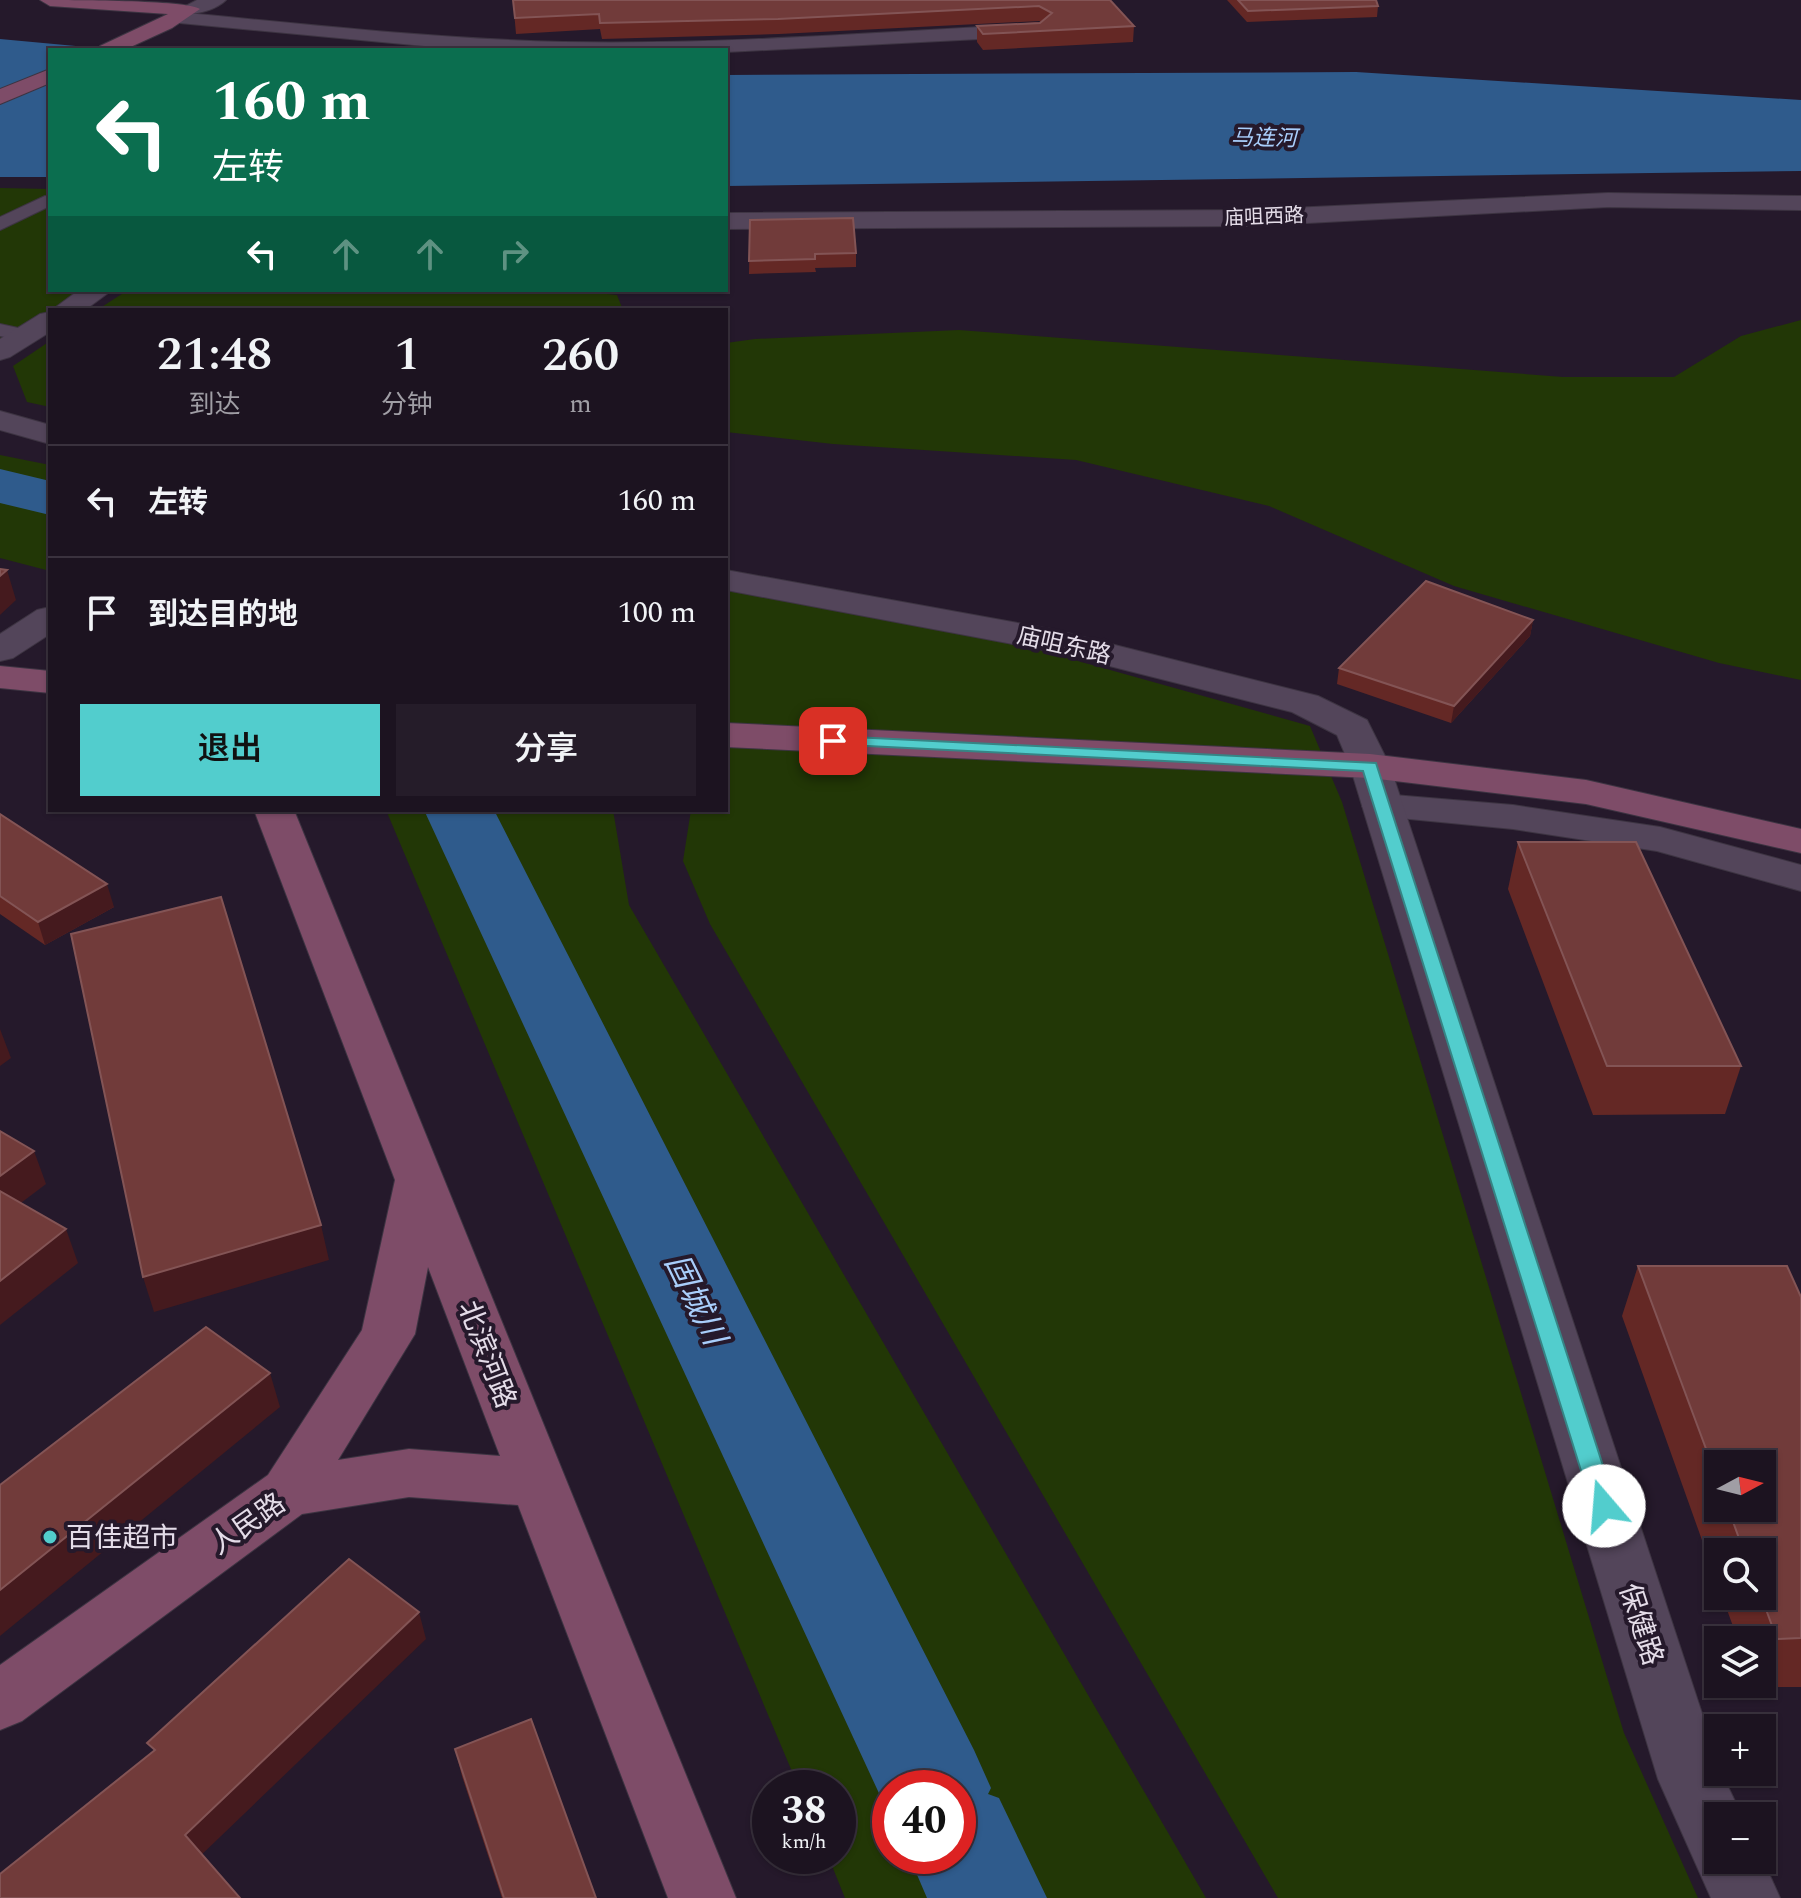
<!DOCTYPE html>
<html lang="zh">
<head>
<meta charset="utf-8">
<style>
	body { margin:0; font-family:Spectral,"Noto Sans SC",serif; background:#251c29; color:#f1f3f6; height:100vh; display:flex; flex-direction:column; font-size:30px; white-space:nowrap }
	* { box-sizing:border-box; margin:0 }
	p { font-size:26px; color:#a09ea5 }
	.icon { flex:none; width:44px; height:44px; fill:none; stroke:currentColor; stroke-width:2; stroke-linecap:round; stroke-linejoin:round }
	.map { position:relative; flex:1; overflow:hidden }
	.details { position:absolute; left:48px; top:308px; width:680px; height:504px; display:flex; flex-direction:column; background:#1c1320; border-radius:0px; box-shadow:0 2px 6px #0004,0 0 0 2px #3a323e }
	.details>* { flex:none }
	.hud { position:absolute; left:48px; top:48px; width:680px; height:244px; border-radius:0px; box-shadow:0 2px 6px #0004,0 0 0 2px #3a323e; background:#0b6e4f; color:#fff; overflow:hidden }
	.needle { width:52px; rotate:83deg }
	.tools { position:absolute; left:1704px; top:1450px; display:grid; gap:16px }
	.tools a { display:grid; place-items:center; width:72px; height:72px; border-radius:0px; background:#1c1320; box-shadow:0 2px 6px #0004,0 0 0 2px #3a323e; font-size:40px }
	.speed { position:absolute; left:752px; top:1770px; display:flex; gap:16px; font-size:40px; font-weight:700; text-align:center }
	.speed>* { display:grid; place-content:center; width:104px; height:104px; border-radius:50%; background:#1c1320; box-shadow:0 2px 6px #0004,0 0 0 2px #3a323e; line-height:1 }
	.speed small { font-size:20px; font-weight:400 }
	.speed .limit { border:12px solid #d22; background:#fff; color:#111 }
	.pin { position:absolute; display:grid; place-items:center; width:68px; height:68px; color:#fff; margin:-34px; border-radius:16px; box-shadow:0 4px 12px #0006 }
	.me { position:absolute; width:88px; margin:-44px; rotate:342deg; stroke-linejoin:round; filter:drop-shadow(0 0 6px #0008) }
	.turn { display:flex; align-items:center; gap:28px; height:168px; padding:0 32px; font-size:36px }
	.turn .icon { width:104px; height:104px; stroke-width:2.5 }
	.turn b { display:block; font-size:56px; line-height:68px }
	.lanes { display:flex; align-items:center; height:76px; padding:0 32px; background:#0003; justify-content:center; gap:40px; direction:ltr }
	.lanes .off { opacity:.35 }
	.eta { display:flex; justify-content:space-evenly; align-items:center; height:136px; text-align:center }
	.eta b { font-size:48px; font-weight:600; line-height:56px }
	.primary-button { display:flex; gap:16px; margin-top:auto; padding:16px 32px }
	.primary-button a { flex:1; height:92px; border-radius:0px; background:#52cdcd; color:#111; font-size:32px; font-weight:600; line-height:92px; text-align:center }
	.primary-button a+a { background:#251c29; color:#f1f3f6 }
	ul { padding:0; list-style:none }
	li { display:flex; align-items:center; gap:24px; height:112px; padding:0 32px; border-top:2px solid #3a323e }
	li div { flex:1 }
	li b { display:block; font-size:30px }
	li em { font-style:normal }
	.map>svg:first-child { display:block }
</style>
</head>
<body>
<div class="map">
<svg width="1801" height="1898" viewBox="0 0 1801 1898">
	<rect width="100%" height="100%" fill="#25192b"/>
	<g fill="#223706" fill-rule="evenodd">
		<path d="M0 188 50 189V290H88L0 342Z"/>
		<path d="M128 290H568L617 295 623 310H97Z"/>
		<path d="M1801 320V680L1719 663 1454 586 1269 506 1076 460 833 444 726 432V343L755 339 959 330 1563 377H1674L1741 336Z"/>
		<path d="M50 341V407L27 402 13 366Z"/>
		<path d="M0 455 50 465V571L0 558Z"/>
		<path d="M726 589 1028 647 1310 726 1342 802 1624 1733 1698 1898H1278L710 924 683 861 691 810H726Z"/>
		<path d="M386 810H613L629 905 1206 1898H845L828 1856H838V1788H799ZM890 1788H958V1856H890Z"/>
	</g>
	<g fill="#2f5b8c">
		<path d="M0 39 119 50H50V177H0Z"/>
		<path d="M1356 72 1801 100V171L726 186V75Z"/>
	</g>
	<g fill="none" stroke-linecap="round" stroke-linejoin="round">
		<g fill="#2f5b8c" fill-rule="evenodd">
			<path d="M0 469 50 481V515L0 503Z"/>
			<path d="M424 810H494L974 1750 991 1788 988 1794 999 1798 1047 1898H927L909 1856H958V1788H890V1817Z"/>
		</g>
		<defs>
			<g id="pedestrian">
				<path d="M45 196 50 197V206L0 230V217Z"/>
				<path d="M0 324 32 331 35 335 25 341 0 336Z"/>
			</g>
			<g id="minor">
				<path d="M176 12C305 24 434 39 564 42 722 45 879 32 1037 24L1047 30 1037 36 726 52 467 50 169 22 166 18 169 14Z"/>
				<path d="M50 607V634L13 658 0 661V634L37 610Z"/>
				<path d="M1382 794 1513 805 1660 827 1801 865V891L1657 851 1513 829 1368 815 1362 806 1368 797Z"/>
			</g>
			<g id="tertiary">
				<path d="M197 0H226C217 9 196 16 183 13L180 9Z"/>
				<path d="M1608 193 1801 196V210L1608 207 1251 226 726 229V213L1251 210Z"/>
				<path d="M79 290H112L85 310H52Z"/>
				<path d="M50 312V332L10 357 0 360V339L40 314Z"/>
				<path d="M0 411 50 425V444L0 430Z"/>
				<path d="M726 570 1051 629 1318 696 1367 720 1390 766 1718 1762V1772H1721L1742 1816H1718V1860L1762 1858 1780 1898H1711L1658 1779 1350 766 1337 735 1292 712 1050 651 726 590Z"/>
			</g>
			<g id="secondary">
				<path d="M40 0C66 0 188 0 200 9L172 28 124 50H97L100 46 168 14 50 6Z"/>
				<path d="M50 69V83L0 104V89Z"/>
				<path d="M0 666 50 671V693L0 688Z"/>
				<path d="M726 723 1370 754 1586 780 1801 829V853L1586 804 1370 778 726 747Z"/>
				<path d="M254 810H294L736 1898H668L518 1505 409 1497 302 1514 22 1721 0 1730V1665L268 1475 362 1330 395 1180ZM428 1267 500 1456 409 1449 338 1460 415 1334Z"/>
			</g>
		</defs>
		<use href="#pedestrian" stroke="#3d3442" stroke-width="2"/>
		<use href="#minor" stroke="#3d3442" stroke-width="2"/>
		<use href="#tertiary" stroke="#3d3442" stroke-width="2"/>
		<use href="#secondary" stroke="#3d3442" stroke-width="2"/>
		<use href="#pedestrian" fill="#53455a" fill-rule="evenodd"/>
		<use href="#minor" fill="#53455a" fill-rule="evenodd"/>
		<use href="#tertiary" fill="#53455a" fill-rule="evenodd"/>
		<use href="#secondary" fill="#7e4c68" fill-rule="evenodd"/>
	</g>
	<g fill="#642825" fill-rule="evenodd">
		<path d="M513 0H1110L1134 26 1133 42 983 50 977 42V26L1041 22 1039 21 779 34 602 39 600 29 516 34Z"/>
		<path d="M1227 0H1376L1378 6 1377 17 1247 22Z"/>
		<path d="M750 220 856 253V267L815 268 816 272 749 274Z"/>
		<path d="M1533 620 1530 636 1451 723 1337 684 1339 668Z"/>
		<path d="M0 814 114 907 45 945 0 914Z"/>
		<path d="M1518 842 1741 1066 1725 1114 1593 1115 1508 889Z"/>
		<path d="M1638 1266 1801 1297V1687H1754L1753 1684H1762V1640H1738L1722 1596H1762V1552H1718V1585L1622 1316ZM1718 1464 1762 1508H1718Z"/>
		<path d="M455 1749 596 1898H502L462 1776Z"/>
	</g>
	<g fill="#451a1e">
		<path d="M7 570 16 600 0 615V576Z"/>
		<path d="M1533 620 1530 636 1451 723 1454 706Z"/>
		<path d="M107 884 114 907 45 945 38 922Z"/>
		<path d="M0 1029 11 1058 0 1066Z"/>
		<path d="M34 1151 46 1184 1 1218 0 1214V1176Z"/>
		<path d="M321 1225 329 1260 154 1312 143 1277Z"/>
		<path d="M66 1229 78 1263 0 1325V1281Z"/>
		<path d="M270 1373 280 1407 0 1636V1590Z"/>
		<path d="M419 1612 426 1639 195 1861 185 1835Z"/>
	</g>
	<g fill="#713b3a" stroke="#835455" stroke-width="2">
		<path d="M513 0H1110L1134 26 983 34 977 26 1040 23 1052 13 1039 6 778 19 600 23 599 14 515 18Z"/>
		<path d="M1238 0H1376L1378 6 1248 11Z"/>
		<path d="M853 218 856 253 815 254V259L749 261 750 220Z"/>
		<path d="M0 569 7 570 0 576Z"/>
		<path d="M1426 581 1533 620 1454 706 1339 668Z"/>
		<path d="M0 814 107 884 38 922 0 896Z"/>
		<path d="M1518 842H1636L1741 1066H1607Z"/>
		<path d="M221 897 321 1225 143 1277 71 934Z"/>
		<path d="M0 1131 34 1151 0 1176Z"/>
		<path d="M0 1191 66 1229 0 1281Z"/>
		<path d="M1638 1266H1787L1801 1297V1638L1777 1639 1761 1596H1762V1552H1744L1728 1508H1762V1464H1718V1481Z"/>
		<path d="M206 1327 270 1373 0 1590V1485Z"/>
		<path d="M349 1559 419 1612 185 1835 240 1898H0V1874L155 1750 147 1743Z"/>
		<path d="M531 1719 596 1898H504L455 1749Z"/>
	</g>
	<path fill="#52cdcd" stroke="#358585" stroke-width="2" d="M833 736 1376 763 1616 1506 1613 1514 1604 1516 1596 1514 1592 1506 1363 771 827 744 825 741Z"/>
	<circle fill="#52cdcd" stroke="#25192b" stroke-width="3" cx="50" cy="1537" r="8"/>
	<g text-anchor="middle" stroke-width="8" stroke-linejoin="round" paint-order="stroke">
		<g font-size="20" fill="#e4dce8" stroke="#25192b">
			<text transform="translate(1264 216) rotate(-2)" y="7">庙咀西路</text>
		</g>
		<g font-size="22" font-style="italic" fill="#a9cefb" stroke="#25192b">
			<text transform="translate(1264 137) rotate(1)" y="8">马连河</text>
		</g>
		<g font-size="24" fill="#e4dce8" stroke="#25192b">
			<text transform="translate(1064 645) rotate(13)" y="8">庙咀东路</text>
		</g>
		<g font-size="28" fill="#e4dce8" stroke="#25192b">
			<text transform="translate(488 1354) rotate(69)" y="10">北滨河路</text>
			<text transform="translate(247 1523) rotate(-35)" y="10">人民路</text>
			<text transform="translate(1642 1624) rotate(72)" y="10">保健路</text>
		</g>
		<g font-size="28" fill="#e4dce8" stroke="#25192b" text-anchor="start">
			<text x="66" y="1547">百佳超市</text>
		</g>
		<g font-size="32" font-style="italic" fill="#a9cefb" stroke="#25192b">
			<text transform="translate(696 1299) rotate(64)" y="11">固城川</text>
		</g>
	</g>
</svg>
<div class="tools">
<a><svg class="needle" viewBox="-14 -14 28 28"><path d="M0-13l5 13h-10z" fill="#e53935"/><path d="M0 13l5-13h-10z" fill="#a09ea5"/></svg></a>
<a><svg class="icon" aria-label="search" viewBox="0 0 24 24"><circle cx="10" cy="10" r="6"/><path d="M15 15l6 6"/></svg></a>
<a><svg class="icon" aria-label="layers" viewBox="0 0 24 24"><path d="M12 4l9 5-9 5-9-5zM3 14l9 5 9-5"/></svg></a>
<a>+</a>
<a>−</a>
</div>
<div class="speed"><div>38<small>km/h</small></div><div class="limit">40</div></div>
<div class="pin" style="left:833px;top:741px;background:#d93025"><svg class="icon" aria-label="arrive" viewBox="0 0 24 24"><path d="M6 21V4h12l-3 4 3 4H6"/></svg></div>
<svg class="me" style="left:1604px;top:1506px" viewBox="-20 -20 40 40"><circle r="19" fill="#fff"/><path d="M0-13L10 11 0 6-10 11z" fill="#52cdcd"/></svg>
<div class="hud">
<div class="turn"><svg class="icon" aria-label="left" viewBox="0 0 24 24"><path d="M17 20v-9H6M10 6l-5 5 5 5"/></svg><div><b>160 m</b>左转</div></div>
<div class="lanes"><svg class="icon" aria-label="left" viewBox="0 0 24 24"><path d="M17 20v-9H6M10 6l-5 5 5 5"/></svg><svg class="icon off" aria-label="ahead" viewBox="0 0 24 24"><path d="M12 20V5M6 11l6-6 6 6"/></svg><svg class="icon off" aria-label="ahead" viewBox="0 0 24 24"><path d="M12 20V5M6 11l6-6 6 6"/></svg><svg class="icon off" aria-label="right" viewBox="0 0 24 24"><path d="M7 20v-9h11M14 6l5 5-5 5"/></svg></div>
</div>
<section class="details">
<div class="eta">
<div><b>21:48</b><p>到达</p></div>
<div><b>1</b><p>分钟</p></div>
<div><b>260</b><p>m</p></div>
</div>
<ul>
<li><svg class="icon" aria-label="left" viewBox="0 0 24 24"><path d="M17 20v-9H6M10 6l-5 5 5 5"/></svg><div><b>左转</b></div><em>160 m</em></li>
<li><svg class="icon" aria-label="arrive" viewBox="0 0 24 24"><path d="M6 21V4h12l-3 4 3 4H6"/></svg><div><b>到达目的地</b></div><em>100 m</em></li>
</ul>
<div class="primary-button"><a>退出</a><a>分享</a></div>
</section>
</div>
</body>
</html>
